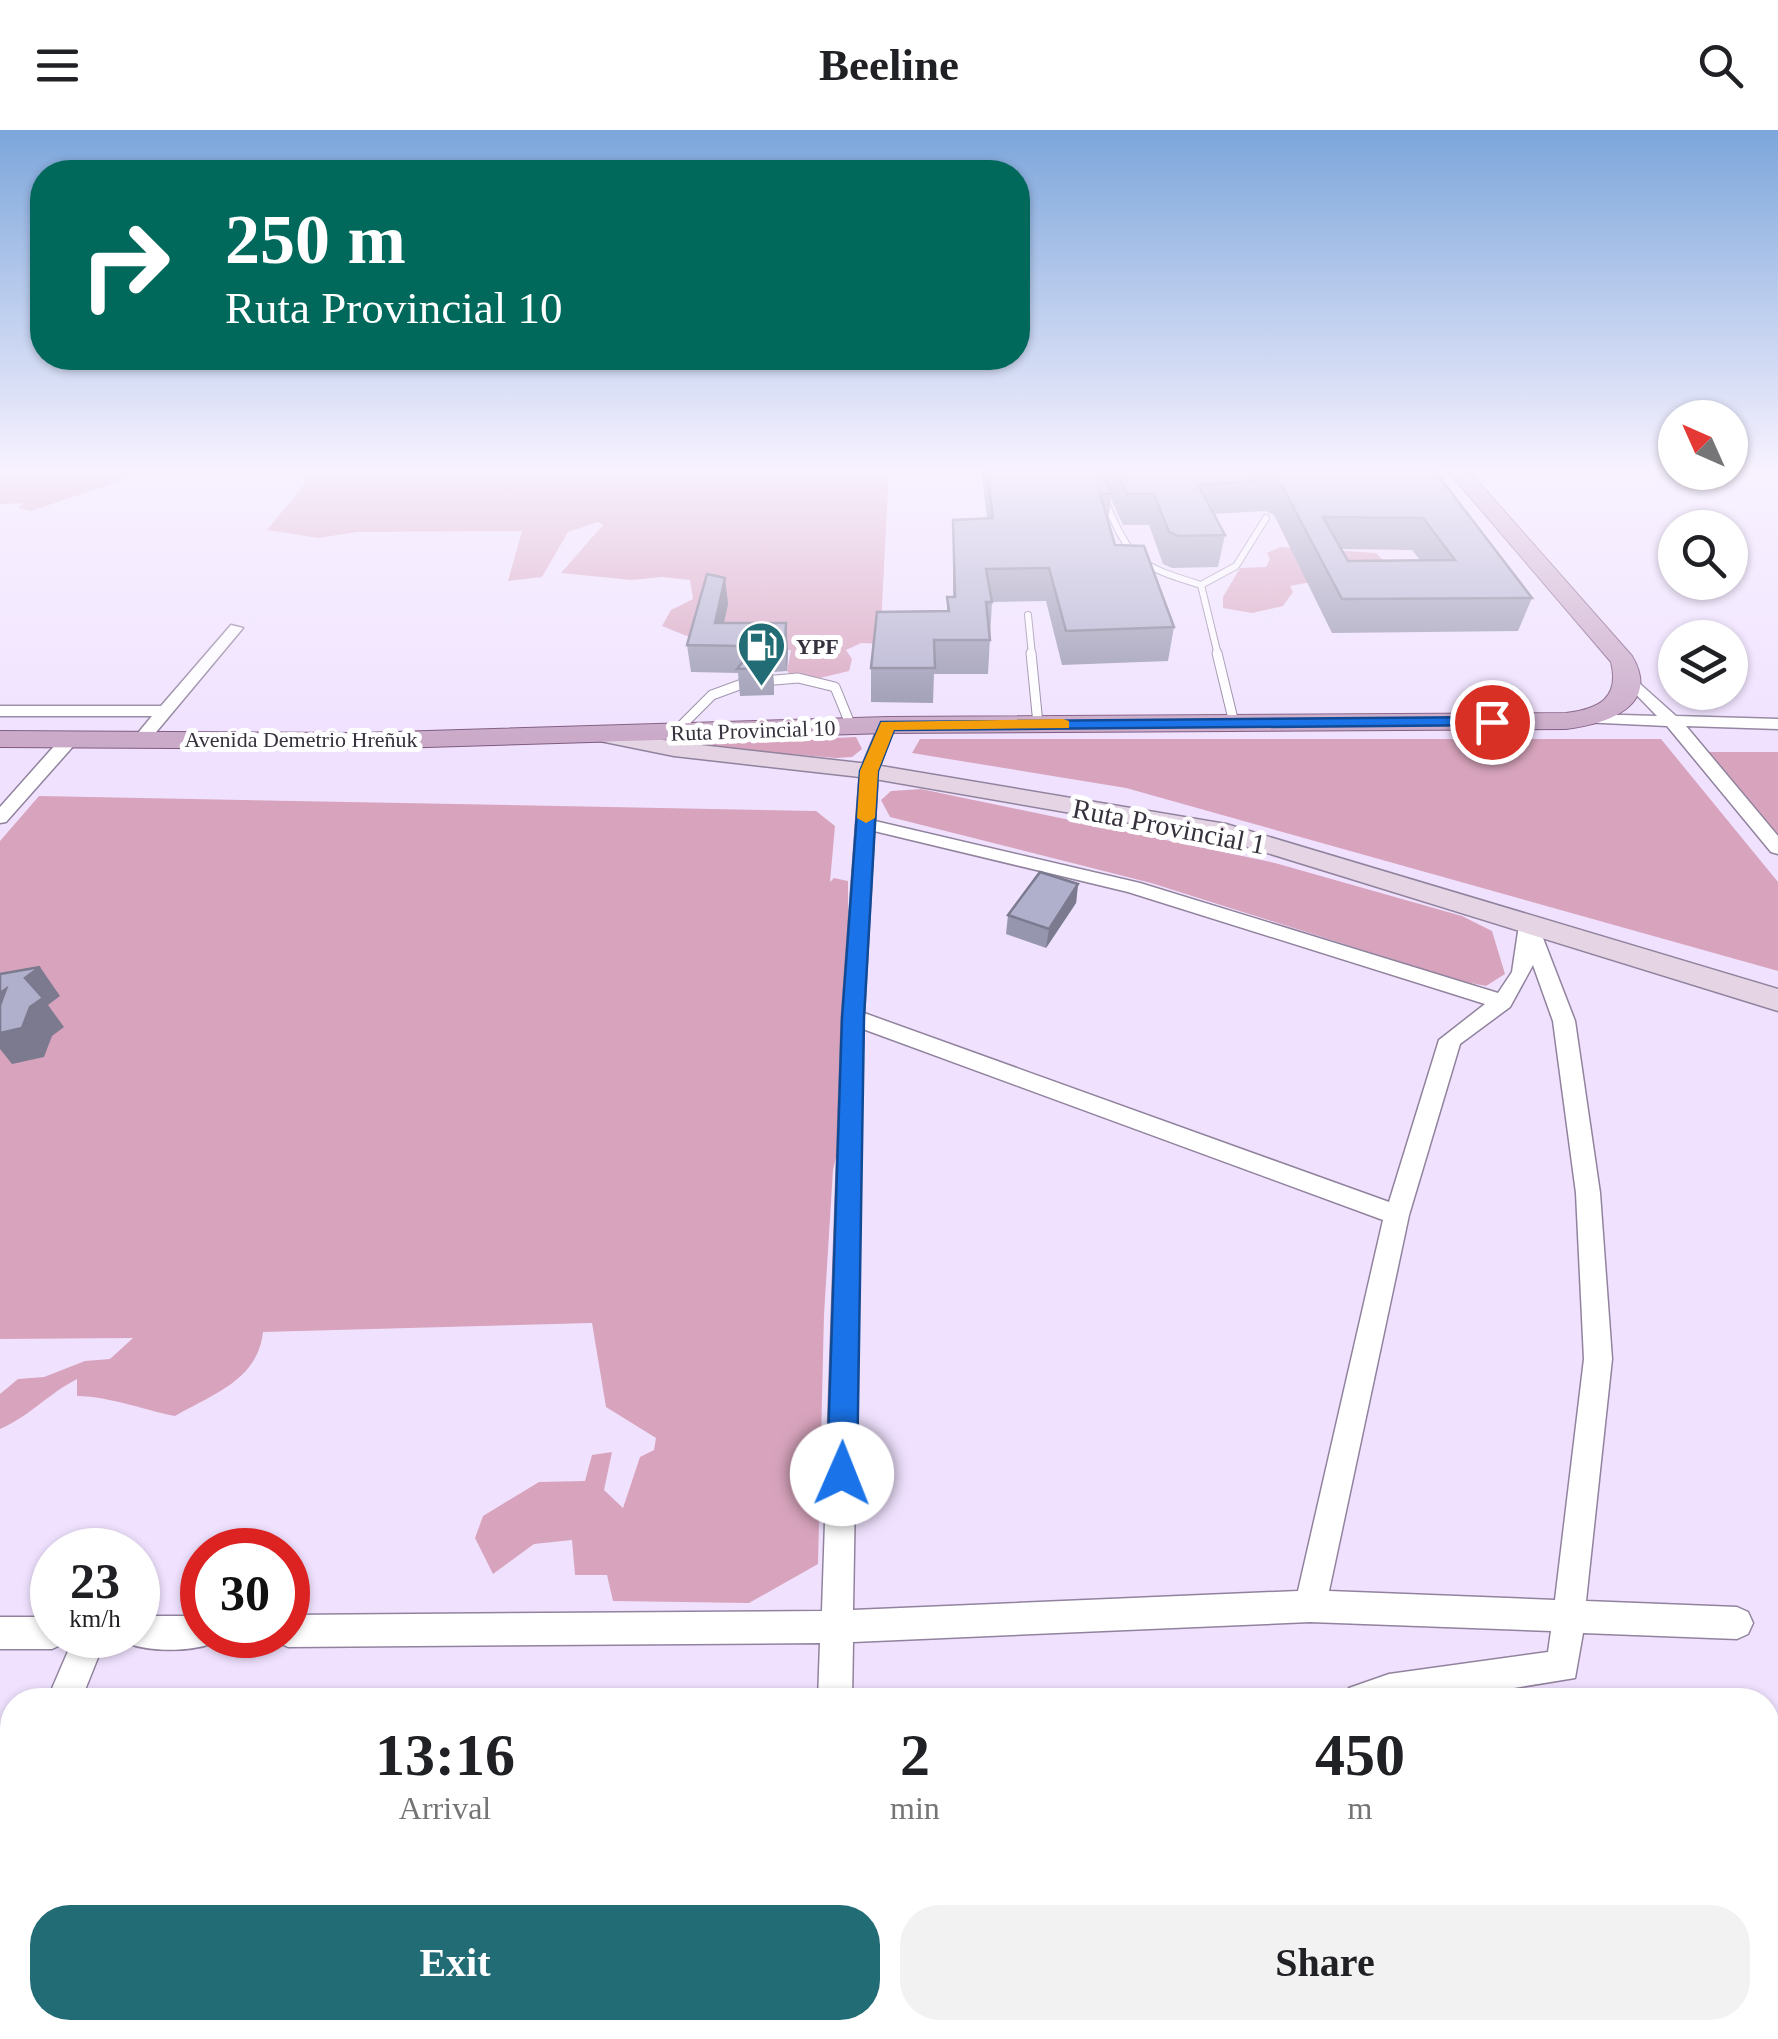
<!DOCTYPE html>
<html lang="en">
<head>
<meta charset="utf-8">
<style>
	body { margin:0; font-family:"Times New Roman",serif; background:#f2f2f2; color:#202124; height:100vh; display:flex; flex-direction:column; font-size:38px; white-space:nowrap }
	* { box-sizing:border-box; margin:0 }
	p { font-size:32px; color:#757577 }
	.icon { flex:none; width:55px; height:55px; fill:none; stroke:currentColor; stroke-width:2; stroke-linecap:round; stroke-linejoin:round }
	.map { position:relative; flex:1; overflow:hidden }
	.sheet { position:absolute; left:0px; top:1558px; width:1780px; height:352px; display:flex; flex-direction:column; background:#fff; border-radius:40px 40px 0 0; box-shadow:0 2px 8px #0004 }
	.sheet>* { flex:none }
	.banner { position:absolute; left:30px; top:30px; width:1000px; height:210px; border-radius:40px; box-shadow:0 2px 8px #0004; background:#00695c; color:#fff; overflow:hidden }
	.needle { width:65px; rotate:315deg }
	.buttons { position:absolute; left:1658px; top:270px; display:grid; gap:20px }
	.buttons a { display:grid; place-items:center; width:90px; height:90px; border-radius:50%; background:#fff; box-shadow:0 2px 8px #0004; font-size:50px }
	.speed { position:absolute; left:30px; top:1398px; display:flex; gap:20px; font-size:50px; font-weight:700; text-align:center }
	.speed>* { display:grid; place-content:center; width:130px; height:130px; border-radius:50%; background:#fff; box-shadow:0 2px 8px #0004; line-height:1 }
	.speed small { font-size:25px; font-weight:400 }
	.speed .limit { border:15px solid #d22; background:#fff; color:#111 }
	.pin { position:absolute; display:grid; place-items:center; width:85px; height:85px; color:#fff; margin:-42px; border:5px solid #fff; border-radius:50%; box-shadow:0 2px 10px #0007 }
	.me { position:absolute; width:110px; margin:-55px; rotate:1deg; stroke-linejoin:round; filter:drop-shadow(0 0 8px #0008) }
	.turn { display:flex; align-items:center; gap:35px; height:210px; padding:0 30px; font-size:45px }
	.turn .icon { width:130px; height:130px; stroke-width:2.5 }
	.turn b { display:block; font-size:70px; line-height:85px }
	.eta { display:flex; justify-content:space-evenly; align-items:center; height:170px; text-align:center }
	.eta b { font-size:60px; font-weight:800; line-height:70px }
	.button { display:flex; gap:20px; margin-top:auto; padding:20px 30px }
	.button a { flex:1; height:115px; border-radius:40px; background:#226c75; color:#fff; font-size:40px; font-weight:800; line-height:115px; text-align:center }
	.button a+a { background:#f2f2f2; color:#202124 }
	header { display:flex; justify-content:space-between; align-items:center; height:130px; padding:0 30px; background:#fff; font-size:45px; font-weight:800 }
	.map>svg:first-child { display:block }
</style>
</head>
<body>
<header><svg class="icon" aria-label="menu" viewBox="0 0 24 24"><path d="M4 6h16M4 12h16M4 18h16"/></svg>Beeline<svg class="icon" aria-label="search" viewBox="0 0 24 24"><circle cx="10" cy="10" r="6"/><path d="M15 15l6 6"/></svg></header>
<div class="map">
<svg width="1778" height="1909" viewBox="0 0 1778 1909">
	<rect width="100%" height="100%" fill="#f0e2ff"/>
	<g fill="#d8a4bd">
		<path d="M0 340H153L31 381 18 378 24 373 0 374Z"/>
		<path d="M289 340H889L881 495 912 515 861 513 846 520 852 529 849 541 799 553 787 541 791 520H744L727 507 687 506 662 496 671 480 693 469 690 450 662 447 631 450 561 443 603 395 598 392 568 402 542 447 508 451 522 401 357 402 318 408 267 400 306 352 302 345Z"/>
		<path d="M1280 417 1376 423 1383 430 1321 450 1290 456 1293 462 1283 476 1252 483 1223 478V467L1240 438 1266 437 1270 429 1267 423Z"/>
		<path d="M856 607 862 619 852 627 836 628 685 615Z"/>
		<path d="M920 609H1661L1778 752V841L1126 658 912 623Z"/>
		<path d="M1696 622H1778V720Z"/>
		<path d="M921 659 1275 733 1462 786 1492 801 1505 844 1486 856 1461 851 1151 753 890 687 881 670 891 661Z"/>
		<path d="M39 666 816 681 835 696 830 752 834 748 848 751V856L841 899 839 1014 833 1040 824 1185 818 1434 749 1473 613 1471 607 1445H575L572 1410 534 1414 493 1444 475 1408 483 1386 539 1352 585 1351 592 1325 612 1322 604 1360 623 1378 640 1327 654 1320 656 1308 606 1277 592 1193 263 1202C258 1250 213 1264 175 1286 140 1279 112 1267 77 1266V1249C48 1264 30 1286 0 1299V1264L18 1249 44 1247 85 1231 110 1229 133 1208 0 1209V711Z"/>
	</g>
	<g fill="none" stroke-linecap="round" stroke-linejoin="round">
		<defs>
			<g id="lane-far1">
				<path d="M1104 369C1131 431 1136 435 1201 455"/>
				<path d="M1028 485 1032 525"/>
				<path d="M1218 525 1201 455 1236 436 1266 388"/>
			</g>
			<g id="lane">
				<path d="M1031 523 1038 594"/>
				<path d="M1217 523 1234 593"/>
				<path d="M775 550 798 548 835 557 851 596"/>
				<path d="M675 602 712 565 742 554"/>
			</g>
			<g id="street">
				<path d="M231 495 243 498 147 613H135L133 609 152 586H0V576H161Z"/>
				<path d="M1630 545 1676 586 1778 589V599L1686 596 1778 706V724L1771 722 1667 596 1581 592V586L1587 584 1657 586 1622 550Z"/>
				<path d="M887 590 895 595 878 641 875 691 1140 753 1498 863 1512 842 1519 795 1522 790H1536L1575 891 1600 1063 1612 1229 1586 1471 1737 1477 1748 1482 1753 1493 1748 1504 1737 1509 1583 1503 1575 1548 1441 1570H1344L1349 1558 1389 1544 1548 1522 1551 1501 1310 1492 853 1512 852 1570H818L820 1513 288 1517 277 1512 274 1505H288V1485L822 1481 842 887 860 641 879 595ZM874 701 1128 762 1485 874 1439 910 1389 1072 864 883ZM1533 835 1553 891 1576 1063 1584 1229 1555 1470 1329 1461 1409 1085 1460 914 1510 877ZM863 899 1383 1090 1298 1461 853 1480Z"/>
				<path d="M70 604 76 605V613L6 692 0 693V677L64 605Z"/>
				<path d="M138 1486H202V1505H217L213 1513C191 1522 149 1522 127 1513L123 1505H138Z"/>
				<path d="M0 1487H52V1505H67L63 1514 52 1519H0Z"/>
				<path d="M75 1505H107L81 1570H47Z"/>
				<path d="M12 1672V1732L0 1737V1677Z"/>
				<path d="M800 1898H838L839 1909H799Z"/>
				<path d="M1208 1898H1246L1244 1909H1204Z"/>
			</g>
			<path id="secondary" d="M603 598 674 612 869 634 1226 694 1778 859V881L1222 709 869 648 674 626 595 610 591 605 595 600Z"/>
			<path id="primary" d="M1447 340H1468L1632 526C1662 577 1605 594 1566 599L887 603 361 619 0 617V601L361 603 887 587 1566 583C1599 579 1620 568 1611 532Z"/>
		</defs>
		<use href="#lane-far1" stroke="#91839e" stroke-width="8"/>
		<use href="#lane" stroke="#91839e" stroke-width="11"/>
		<use href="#street" stroke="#91839e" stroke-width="3"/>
		<use href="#secondary" stroke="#91839e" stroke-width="3"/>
		<use href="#primary" stroke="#7f5b80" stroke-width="2"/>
		<use href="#lane-far1" stroke="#fff" stroke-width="6"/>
		<use href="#lane" stroke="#fff" stroke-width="9"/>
		<use href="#street" fill="#fff" fill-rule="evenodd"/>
		<use href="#secondary" fill="#e5d5e4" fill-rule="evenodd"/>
		<use href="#primary" fill="#caaac8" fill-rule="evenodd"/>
	</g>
	<g fill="#9796af" fill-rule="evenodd">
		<path d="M981 340H1434L1532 468 1518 501 1332 503 1274 385 1265 381 1214 384 1225 405 1218 437 1172 438 1163 434 1149 395H1123L1111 369 1108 392 1115 415 1174 497 1168 531 1062 535 1046 471 992 472 988 544H934L933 573 871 572V538L947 481V467H953V390L987 388ZM1341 419 1412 420 1420 430 1348 431Z"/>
		<path d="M725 448 728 474 724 493H786L788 520 787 541 773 542 774 565 740 566 738 543 691 542 687 515Z"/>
		<path d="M1078 754 1076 773 1046 818 1006 804 1008 785Z"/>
	</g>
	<g fill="#7b7a8f">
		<path d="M725 448 728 474 718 519 715 493Z"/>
		<path d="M786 493 788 520 787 541 785 514Z"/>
		<path d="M771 515 774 558V565L772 538H767L765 521Z"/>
		<path d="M1078 754 1076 773 1046 818 1049 799Z"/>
		<path d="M40 837 60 866 48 875 64 897 52 906 44 927 12 934 0 919V863L25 848Z"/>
	</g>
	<g fill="#b0afcc" stroke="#7b7a8f" stroke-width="2.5" fill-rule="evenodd">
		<path d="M987 340H1100L1112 364H1100L1115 415 1144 416 1174 497 1066 501 1049 438 986 439 992 472H986L990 510H934L935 538H871L877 482 949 481 947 467H955L953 390 993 388Z"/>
		<path d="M1116 340H1434L1532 468 1342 469 1281 354 1272 350 1198 355 1225 405 1178 406 1169 402 1154 364H1127ZM1323 387 1423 388 1455 430 1348 431Z"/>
		<path d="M707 444 725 448 715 493H786L785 514 771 515 765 521 766 527 772 531V538L737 539 747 527 741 516 687 515Z"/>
		<path d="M1040 742 1078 754 1049 799 1008 785Z"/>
		<path d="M40 837 25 848 43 868 30 877 22 898 0 903V875L6 859 0 863V844Z"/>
	</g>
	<linearGradient id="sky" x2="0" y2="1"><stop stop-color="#7ca6db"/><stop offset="0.56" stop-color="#f8f2ff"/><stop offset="1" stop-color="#f8f2ff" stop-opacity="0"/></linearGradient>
	<rect width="1778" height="607" fill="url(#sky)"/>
	<path fill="#1a73e8" stroke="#114b97" stroke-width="2.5" d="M1492 587 1500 592 1498 595 894 600 878 641 864 888 857 1344 852 1355 842 1359 831 1355 827 1344 842 888 860 641 881 592Z"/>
	<path fill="#f59e0b" d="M1063 589 1069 591V598L894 600 878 641 875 688 866 693 857 688 860 641 881 592Z"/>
	<defs>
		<symbol id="fuel-pin" viewBox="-11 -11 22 30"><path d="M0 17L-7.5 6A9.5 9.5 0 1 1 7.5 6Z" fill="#226c75" stroke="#fff"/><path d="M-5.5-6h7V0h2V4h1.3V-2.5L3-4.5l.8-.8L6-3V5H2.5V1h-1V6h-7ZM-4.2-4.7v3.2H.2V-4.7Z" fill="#fff"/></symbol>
	</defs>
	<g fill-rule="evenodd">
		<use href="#fuel-pin" x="734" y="488" width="55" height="75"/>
	</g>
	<g text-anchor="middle" stroke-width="10" stroke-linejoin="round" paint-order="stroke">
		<g font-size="22" font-weight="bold" fill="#36313c" stroke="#fff" text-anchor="start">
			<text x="796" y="524">YPF</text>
		</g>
		<g font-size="22" fill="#36313c" stroke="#fff">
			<text transform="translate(753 600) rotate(-2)" y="8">Ruta Provincial 10</text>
			<text x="301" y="617">Avenida Demetrio Hreñuk</text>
		</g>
		<g font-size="28" fill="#36313c" stroke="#fff">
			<text transform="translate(1169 696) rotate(11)" y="10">Ruta Provincial 1</text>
		</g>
	</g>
</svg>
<div class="buttons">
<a><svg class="needle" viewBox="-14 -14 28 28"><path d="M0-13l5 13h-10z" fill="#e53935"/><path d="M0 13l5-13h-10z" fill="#757577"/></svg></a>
<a><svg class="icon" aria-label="search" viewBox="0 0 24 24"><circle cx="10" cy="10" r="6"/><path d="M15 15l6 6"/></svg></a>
<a><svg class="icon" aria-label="layers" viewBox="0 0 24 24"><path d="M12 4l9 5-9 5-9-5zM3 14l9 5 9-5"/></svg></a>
</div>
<div class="speed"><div>23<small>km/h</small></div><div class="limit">30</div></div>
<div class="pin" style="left:1492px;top:592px;background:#d93025"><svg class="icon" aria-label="arrive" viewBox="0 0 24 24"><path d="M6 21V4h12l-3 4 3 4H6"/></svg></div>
<svg class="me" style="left:842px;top:1344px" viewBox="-20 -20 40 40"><circle r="19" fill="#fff"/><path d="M0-13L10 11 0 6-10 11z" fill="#1a73e8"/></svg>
<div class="banner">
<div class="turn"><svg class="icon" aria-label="right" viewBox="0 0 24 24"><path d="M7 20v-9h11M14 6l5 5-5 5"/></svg><div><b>250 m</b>Ruta Provincial 10</div></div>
</div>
<section class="sheet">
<div class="eta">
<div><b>13:16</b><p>Arrival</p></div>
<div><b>2</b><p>min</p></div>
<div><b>450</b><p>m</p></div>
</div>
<div class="button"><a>Exit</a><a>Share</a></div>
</section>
</div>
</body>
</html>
